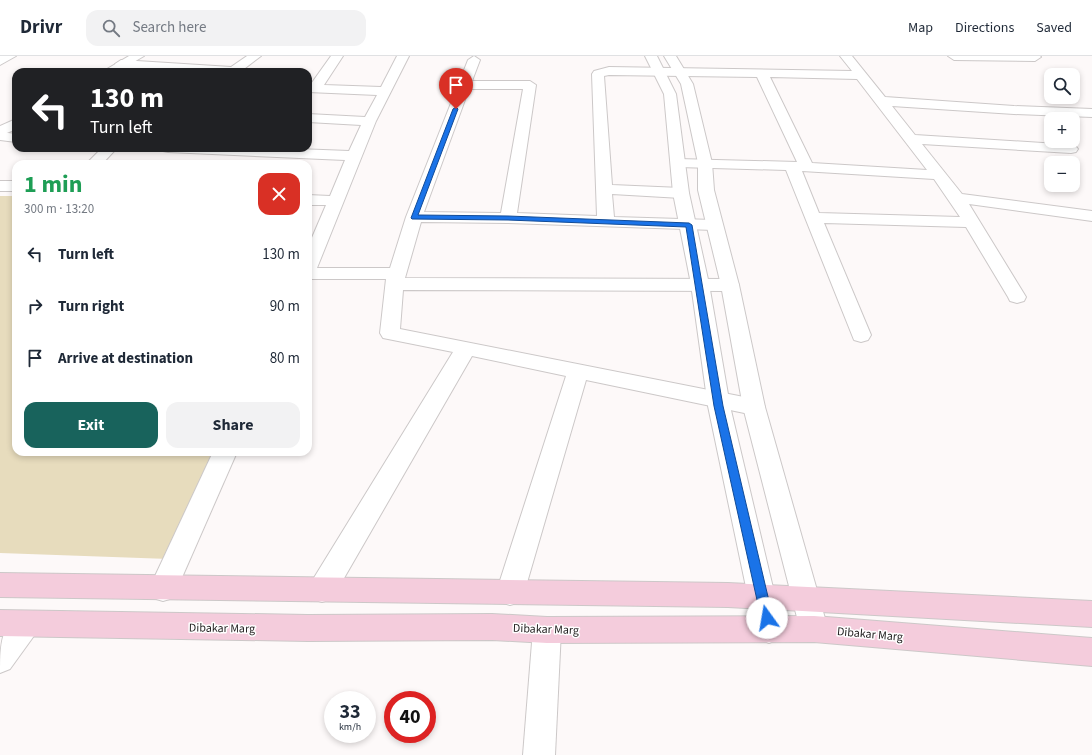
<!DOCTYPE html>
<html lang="en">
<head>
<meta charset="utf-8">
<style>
	body { margin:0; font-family:"Source Sans 3",sans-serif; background:#f2f2f3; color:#1f2937; height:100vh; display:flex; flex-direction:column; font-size:15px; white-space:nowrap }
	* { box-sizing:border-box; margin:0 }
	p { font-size:13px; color:#747a83 }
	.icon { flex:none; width:22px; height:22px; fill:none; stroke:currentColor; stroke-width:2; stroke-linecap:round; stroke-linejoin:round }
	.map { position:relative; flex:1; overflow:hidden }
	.panel { position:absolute; left:12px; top:104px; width:300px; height:296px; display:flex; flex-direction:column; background:#fff; border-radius:12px; box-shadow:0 2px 6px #0003 }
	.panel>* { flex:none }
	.banner { position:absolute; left:12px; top:12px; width:300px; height:84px; border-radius:12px; box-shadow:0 2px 6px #0003; background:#202124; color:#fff; overflow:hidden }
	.controls { position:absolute; left:1044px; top:12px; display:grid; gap:8px }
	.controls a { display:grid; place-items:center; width:36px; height:36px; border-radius:8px; background:#fff; box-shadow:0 2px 6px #0003; font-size:20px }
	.speed { position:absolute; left:324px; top:635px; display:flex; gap:8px; font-size:20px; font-weight:700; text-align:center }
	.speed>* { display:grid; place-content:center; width:52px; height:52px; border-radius:50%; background:#fff; box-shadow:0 2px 6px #0003; line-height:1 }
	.speed small { font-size:10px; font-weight:400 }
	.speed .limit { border:6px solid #d22; background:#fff; color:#111 }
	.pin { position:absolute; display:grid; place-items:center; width:34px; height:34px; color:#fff; margin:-41px -17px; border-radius:50% 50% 50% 0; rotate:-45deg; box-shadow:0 0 4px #0007 }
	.pin .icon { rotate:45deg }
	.me { position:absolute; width:44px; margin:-22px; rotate:347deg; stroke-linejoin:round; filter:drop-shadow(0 0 3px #0008) }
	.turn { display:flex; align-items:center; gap:14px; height:84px; padding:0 12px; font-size:18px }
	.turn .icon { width:52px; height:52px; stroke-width:2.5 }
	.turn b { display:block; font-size:28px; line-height:34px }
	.round { display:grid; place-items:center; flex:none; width:42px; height:42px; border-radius:12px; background:#f2f2f3 }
	.headline { display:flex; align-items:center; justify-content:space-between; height:68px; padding:0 12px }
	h1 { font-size:24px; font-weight:700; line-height:30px; color:#1e9e55 }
	.primary-button { display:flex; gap:8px; margin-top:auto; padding:8px 12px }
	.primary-button a { flex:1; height:46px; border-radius:12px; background:#18635c; color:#fff; font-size:16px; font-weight:700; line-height:46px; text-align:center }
	.primary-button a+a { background:#f2f2f3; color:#1f2937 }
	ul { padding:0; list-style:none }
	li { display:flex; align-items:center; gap:12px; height:52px; padding:0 12px }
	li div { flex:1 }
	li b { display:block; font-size:15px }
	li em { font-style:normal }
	header { display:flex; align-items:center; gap:24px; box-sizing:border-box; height:56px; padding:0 20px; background:#fff; border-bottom:1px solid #e0e1e3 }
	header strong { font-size:19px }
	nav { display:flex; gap:22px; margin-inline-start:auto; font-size:14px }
	.search { width:280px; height:36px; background:#f2f2f3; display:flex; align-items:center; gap:10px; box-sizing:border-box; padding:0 14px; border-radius:12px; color:#747a83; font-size:15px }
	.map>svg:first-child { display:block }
</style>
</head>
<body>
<header>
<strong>Drivr</strong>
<div class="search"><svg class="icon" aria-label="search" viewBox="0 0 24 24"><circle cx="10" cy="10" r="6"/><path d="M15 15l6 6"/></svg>Search here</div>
<nav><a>Map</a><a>Directions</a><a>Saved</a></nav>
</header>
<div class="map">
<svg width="1092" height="699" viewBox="0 0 1092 699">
	<rect width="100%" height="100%" fill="#fdf9f9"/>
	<path fill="#e7dcbd" d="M0 140H16V396H213L169 503 0 497Z"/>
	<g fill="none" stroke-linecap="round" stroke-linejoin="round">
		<defs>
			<g id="minor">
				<path d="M0 0H16L0 9Z"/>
				<path d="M247 0H261L240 16H191L121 12 115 8 121 4 231 11Z"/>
				<path d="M331 0H343L324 29 381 31 397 0H409L376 65 317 212H390L406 161 468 4 474 0 480 4 472 25H530L536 29 517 157 597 160 592 18 594 15 609 11 852 15 840 0H852L885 41 1014 50 1092 53V61L1014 58 892 50 915 79 1058 88 1056 85H1071L1078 93 1076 96 1071 97 922 88 962 138 1092 155V165L969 148 1026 241 1024 245 1017 247 1010 245 1008 241 966 171 824 167 871 279 868 284 861 286 854 284 786 114 678 111 673 110 671 107 673 104 678 103 797 106 757 21 609 19 604 20 612 129 681 132 687 134 689 137 687 140 681 142 612 138 614 161 714 164 720 165 722 169 720 173 714 174 508 167 421 166 405 222 730 223 737 225 739 229 737 233 730 235 403 234 400 273 754 343 762 345 765 351 762 357 754 359 586 324 524 537 520 546 510 549 500 546 496 537 566 320 472 300 332 543 322 546 312 543 308 534 312 525 453 296 383 282 380 277 386 223H308V191L326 149H308V139L330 140 345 104 168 96 163 95 161 92H271L349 95 361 69 308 66V58L365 61 377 39 308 36V28H311ZM770 21 857 23 927 114 812 107ZM469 33H523L501 157 424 156ZM802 115 934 123 960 161 819 157Z"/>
				<path d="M948 0H1040L1041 1 1035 5 954 4Z"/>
				<path d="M0 76 16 78V86L0 84Z"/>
				<path d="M102 92H117L102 108H86Z"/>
				<rect x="0" y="125" width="16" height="10"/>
				<path d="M213 396H237L173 542 163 545 153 542 149 533Z"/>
				<path d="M26 555 36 559 40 568 36 577 10 613 0 617C0 590 0 566 26 555Z"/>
				<path d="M547 561 557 565 561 574 555 699H523L533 574 537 565Z"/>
			</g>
			<g id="tertiary">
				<path d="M129 0H144L117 16H102Z"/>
				<path d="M645 0H657L676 38 689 137 709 228 730 350 783 574 779 583 769 587 759 583 755 574 708 350 691 228 673 137 664 38Z"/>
				<path d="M664 0H676L693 28 712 107 714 134 739 229 765 351 828 573 824 582 814 586 804 582 800 573 743 351 721 229 698 134V107L681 28Z"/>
				<path d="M16 63V73L0 80V70Z"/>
			</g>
			<g id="secondary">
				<path d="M0 517 728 527 1092 545V571L728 551 0 541Z"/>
				<path d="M0 554 308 559 492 558 547 561 814 560 1092 582V610L814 586 547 587 492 584 308 585 0 580Z"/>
			</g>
		</defs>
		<use href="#minor" stroke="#ccc8c8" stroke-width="2"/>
		<use href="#tertiary" stroke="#ccc8c8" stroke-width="2"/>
		<use href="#secondary" stroke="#ccc8c8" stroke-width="2"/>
		<use href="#minor" fill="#fff" fill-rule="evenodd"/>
		<use href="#tertiary" fill="#fff" fill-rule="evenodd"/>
		<use href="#secondary" fill="#f4ccdc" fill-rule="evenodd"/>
	</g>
	<path fill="#1a73e8" stroke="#114b97" d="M456 51 458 53 418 159 508 160 689 167 692 169 723 350 773 562 771 566 767 568 763 566 761 562 714 350 686 171 508 164 412 163 411 162 453 53Z"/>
	<g text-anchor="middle" stroke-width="3" stroke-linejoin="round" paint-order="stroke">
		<g font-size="12" fill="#201e1e" stroke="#fff">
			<text transform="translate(222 572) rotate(1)" y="4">Dibakar Marg</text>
			<text transform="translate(546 573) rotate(2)" y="4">Dibakar Marg</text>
			<text transform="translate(870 578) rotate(5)" y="4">Dibakar Marg</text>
		</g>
	</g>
</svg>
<div class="controls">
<a><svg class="icon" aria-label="search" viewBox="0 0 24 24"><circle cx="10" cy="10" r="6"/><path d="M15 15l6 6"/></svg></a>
<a>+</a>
<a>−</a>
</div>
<div class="speed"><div>33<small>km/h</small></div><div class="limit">40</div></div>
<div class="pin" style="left:456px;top:53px;background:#d93025"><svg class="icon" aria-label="arrive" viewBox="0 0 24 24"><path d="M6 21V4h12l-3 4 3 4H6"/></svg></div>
<svg class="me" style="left:767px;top:562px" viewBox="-20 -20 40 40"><circle r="19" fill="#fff"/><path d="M0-13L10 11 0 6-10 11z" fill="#1a73e8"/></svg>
<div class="banner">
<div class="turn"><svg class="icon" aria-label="left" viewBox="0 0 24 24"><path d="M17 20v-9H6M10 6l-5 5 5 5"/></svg><div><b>130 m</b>Turn left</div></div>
</div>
<section class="panel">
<div class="headline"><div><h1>1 min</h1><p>300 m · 13:20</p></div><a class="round" style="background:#d93025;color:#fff"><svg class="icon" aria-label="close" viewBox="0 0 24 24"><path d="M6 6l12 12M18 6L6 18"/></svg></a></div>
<ul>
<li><svg class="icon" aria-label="left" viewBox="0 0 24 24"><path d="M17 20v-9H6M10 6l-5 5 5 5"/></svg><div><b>Turn left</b></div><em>130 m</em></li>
<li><svg class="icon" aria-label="right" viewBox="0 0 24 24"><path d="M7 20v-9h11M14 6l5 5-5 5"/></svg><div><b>Turn right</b></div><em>90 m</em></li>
<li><svg class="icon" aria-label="arrive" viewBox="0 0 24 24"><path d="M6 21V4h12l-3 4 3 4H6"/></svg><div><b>Arrive at destination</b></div><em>80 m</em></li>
</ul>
<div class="primary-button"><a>Exit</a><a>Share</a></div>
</section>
</div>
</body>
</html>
